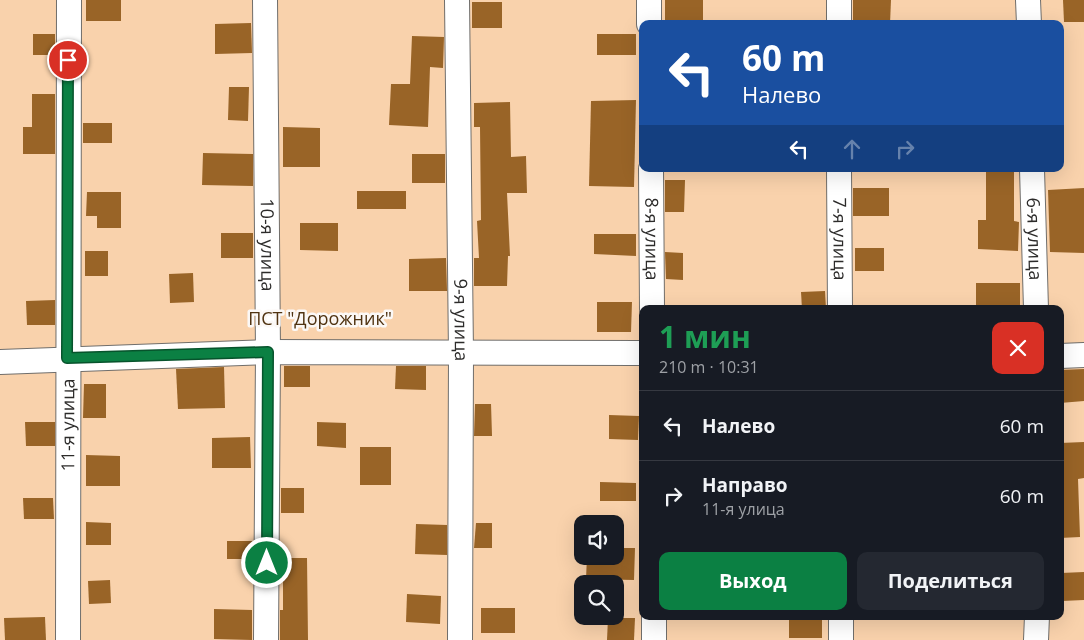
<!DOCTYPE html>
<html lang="ru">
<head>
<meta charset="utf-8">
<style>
	body { margin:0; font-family:"Open Sans",sans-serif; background:#242831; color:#f1f3f6; height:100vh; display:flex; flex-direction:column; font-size:19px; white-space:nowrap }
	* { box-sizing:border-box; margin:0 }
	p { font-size:16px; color:#9ea1a6 }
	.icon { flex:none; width:28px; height:28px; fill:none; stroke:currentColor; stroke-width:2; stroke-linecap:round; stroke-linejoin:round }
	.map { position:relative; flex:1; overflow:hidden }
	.drawer { position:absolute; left:639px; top:305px; width:425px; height:315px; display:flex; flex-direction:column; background:#171b24; border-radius:10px; box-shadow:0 5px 20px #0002 }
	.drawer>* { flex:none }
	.hud { position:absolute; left:639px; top:20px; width:425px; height:152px; border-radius:10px; box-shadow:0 5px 20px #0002; background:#1a4fa0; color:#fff; overflow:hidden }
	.buttons { position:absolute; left:574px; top:515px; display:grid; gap:10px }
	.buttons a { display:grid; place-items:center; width:50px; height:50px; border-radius:10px; background:#171b24; box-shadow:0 5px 20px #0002; font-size:25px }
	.pin { position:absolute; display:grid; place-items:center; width:42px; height:42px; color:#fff; margin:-21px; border:2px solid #fff; border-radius:50%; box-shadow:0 1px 5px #0007 }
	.me { position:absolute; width:55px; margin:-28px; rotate:0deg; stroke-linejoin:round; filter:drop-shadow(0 0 4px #0008) }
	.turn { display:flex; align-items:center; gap:18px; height:105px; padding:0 20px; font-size:22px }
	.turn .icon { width:65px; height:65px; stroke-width:2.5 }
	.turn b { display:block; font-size:35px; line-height:42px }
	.lanes { display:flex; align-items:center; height:48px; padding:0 20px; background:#0003; justify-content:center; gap:25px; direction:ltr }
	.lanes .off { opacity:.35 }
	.round { display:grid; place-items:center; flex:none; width:52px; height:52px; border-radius:10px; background:#242831 }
	.head { display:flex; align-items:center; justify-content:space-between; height:85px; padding:0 20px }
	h1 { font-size:30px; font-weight:700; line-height:38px; color:#1e9e55 }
	.action { display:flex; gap:10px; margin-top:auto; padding:10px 20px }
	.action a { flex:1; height:58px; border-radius:10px; background:#0b8043; color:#fff; font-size:20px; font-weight:700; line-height:58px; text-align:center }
	.action a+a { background:#242831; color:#f1f3f6 }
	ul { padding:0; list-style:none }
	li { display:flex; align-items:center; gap:15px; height:70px; padding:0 20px; border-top:1px solid #363941 }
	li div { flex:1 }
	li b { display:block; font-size:19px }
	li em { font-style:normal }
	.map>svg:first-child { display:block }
</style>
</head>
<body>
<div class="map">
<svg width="1084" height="640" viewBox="0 0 1084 640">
	<rect width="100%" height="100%" fill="#fbf8f6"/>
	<path fill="#f9d2ac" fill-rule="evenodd" d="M0 0H1084V640H0ZM642 24H1060V169H642ZM642 309H1060V616H642ZM582 524H615V556H582ZM582 584H615V616H582Z"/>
	<g fill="#996427">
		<rect x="86" y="0" width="35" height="21"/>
		<rect x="665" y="0" width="38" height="22"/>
		<path d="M853 0H891L890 24H853Z"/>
		<path d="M1063 0H1084V22H1064Z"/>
		<rect x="472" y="2" width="30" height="26"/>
		<path d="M251 23 252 53 215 54V24Z"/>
		<rect x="33" y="34" width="22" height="21"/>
		<rect x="597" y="34" width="39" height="21"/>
		<path d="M412 36 444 37 443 68 430 67 428 127 389 125 391 84H410Z"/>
		<path d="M229 87H249L248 121 228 120Z"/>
		<path d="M32 94H55V154H23V127H32Z"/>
		<path d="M636 100 634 187 589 186 591 101Z"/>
		<path d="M510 102 511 157 526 156 527 193H507L510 256H508L507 286H474V258H479L477 221 481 220 480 127H474V103Z"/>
		<rect x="83" y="123" width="29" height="20"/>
		<path d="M283 127 320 128V167H283Z"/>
		<path d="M203 153 253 154V186L202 185Z"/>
		<rect x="412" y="154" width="33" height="29"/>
		<path d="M986 169H1014V221L1019 222 1018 251 978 249V220H986Z"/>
		<path d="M665 180H685L684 212H665Z"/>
		<rect x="853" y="188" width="36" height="28"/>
		<path d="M1084 188V253L1050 252 1048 190Z"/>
		<rect x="357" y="191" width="49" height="18"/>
		<path d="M87 192H121V228H97V216H86Z"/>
		<path d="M300 223H338V251L300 250Z"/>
		<rect x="221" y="233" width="32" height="25"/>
		<path d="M594 234H636V256L594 254Z"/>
		<rect x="855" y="248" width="29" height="23"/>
		<rect x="85" y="251" width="23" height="25"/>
		<path d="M665 252 683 253V280L666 279Z"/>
		<path d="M446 258 447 291H409V259Z"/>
		<path d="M193 273 194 302 170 303 169 274Z"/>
		<rect x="976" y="283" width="44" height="26"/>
		<path d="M825 291 826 309H802L801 292Z"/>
		<path d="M55 300V325H27L26 301Z"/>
		<path d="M597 302H632L631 332H597Z"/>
		<rect x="284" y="366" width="26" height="21"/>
		<path d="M396 366H426V390L395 389Z"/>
		<path d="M224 367 225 408 178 409 176 369Z"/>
		<path d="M1084 369V401L1060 403V370Z"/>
		<path d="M84 384H106V418H83Z"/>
		<path d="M475 404H491L492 436H474Z"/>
		<path d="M609 415 639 416 638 440 609 439Z"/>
		<path d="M25 422H55V446H26Z"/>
		<path d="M317 422 346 423V448L317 446Z"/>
		<path d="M250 437 251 468H212V438Z"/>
		<path d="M1084 442V478L1078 479 1080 537 1060 538V443Z"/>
		<rect x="360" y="447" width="31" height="38"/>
		<path d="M86 455 120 456V486H86Z"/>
		<path d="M600 482 636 483V501H600Z"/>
		<rect x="281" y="488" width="23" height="25"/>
		<path d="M23 498H53L54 519H24Z"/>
		<path d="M86 522 111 523V545H86Z"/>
		<path d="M476 523H492V548H474Z"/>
		<path d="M416 524 447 525V555L415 554Z"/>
		<rect x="227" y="541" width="26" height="18"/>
		<path d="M615 548H635L634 580 586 579 587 556H615Z"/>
		<path d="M283 558H307L308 640H280V610H283Z"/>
		<path d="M1084 572V600L1062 601 1061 573Z"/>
		<path d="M110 580 111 603 89 604 88 581Z"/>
		<path d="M407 594 441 596 440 624 406 622Z"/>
		<rect x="481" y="608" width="34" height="25"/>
		<path d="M214 609 252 610V640L214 639Z"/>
		<rect x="789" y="616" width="33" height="22"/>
		<path d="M45 617 46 640H5L4 618Z"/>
		<path d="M608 618H635L634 640H607Z"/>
	</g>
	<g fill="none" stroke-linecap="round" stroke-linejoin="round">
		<defs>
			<g id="minor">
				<path id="s1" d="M265 0 268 352 266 640"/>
				<path id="s2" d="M457 0 461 354 460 640"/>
				<path d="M649 0V24"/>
				<path d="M839 0V24"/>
				<path d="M1028 0 1029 24"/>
				<path id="s3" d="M651 169 652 309"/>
				<path id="s4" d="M839 169 840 309"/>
				<path id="s5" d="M1032 169 1036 309"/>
				<path d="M1060 356 1084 355"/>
				<path d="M0 362 268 352 642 353"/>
				<path d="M654 616V640"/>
				<path d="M841 616V640"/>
				<path id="s6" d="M68 640 69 0"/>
				<path d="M1036 640 1037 616"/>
			</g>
		</defs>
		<use href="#minor" stroke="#706e6b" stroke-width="26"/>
		<use href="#minor" stroke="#fff" stroke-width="24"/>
	</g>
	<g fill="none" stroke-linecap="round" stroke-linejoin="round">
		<defs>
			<path id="route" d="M68 60 67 358 268 352 267 563"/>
		</defs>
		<use href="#route" stroke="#07532c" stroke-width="12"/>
		<use href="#route" stroke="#0b8043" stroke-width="9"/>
	</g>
	<g text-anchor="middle" stroke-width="5" stroke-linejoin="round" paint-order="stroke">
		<g font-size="18" fill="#2c2b2a" stroke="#fbf8f6">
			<text dy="6" stroke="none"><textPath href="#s3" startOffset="70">8-я улица</textPath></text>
			<text dy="6" stroke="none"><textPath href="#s4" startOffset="70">7-я улица</textPath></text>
			<text dy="6" stroke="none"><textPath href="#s5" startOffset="70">6-я улица</textPath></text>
			<text dy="6" stroke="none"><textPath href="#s1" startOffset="245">10-я улица</textPath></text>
			<text dy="6" stroke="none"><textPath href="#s2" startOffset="320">9-я улица</textPath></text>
			<text dy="6" stroke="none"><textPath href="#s6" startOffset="215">11-я улица</textPath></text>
		</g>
		<g font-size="18" fill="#503311" stroke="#fbf8f6">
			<text x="320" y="325">ПСТ "Дорожник"</text>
		</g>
	</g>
</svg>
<div class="buttons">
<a><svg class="icon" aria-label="sound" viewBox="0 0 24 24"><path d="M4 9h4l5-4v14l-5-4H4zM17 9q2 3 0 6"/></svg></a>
<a><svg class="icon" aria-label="search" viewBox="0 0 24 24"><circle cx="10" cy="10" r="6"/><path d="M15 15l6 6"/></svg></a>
</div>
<div class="pin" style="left:68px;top:60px;background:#d93025"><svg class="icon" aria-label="arrive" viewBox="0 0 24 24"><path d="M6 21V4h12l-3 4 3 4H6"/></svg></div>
<svg class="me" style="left:267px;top:563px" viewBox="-20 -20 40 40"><circle r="17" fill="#0b8043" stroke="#fff" stroke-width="3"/><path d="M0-11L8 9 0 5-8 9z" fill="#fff"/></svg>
<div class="hud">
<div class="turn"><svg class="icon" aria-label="left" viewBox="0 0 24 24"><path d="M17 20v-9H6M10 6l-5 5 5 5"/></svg><div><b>60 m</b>Налево</div></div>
<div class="lanes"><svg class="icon" aria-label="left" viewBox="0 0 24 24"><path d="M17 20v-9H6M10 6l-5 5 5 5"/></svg><svg class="icon off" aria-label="ahead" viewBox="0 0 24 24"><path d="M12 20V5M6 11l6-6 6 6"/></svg><svg class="icon off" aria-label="right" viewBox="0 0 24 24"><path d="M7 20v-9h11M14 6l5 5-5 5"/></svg></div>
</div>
<section class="drawer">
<div class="head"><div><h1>1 мин</h1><p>210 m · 10:31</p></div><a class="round" style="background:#d93025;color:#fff"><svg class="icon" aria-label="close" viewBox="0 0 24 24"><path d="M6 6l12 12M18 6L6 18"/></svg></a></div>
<ul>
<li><svg class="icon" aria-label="left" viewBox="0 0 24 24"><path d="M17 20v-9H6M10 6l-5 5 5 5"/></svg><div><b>Налево</b></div><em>60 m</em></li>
<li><svg class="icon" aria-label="right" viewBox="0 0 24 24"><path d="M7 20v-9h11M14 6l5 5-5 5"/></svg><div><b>Направо</b><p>11-я улица</p></div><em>60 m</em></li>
</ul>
<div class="action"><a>Выход</a><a>Поделиться</a></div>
</section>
</div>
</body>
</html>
